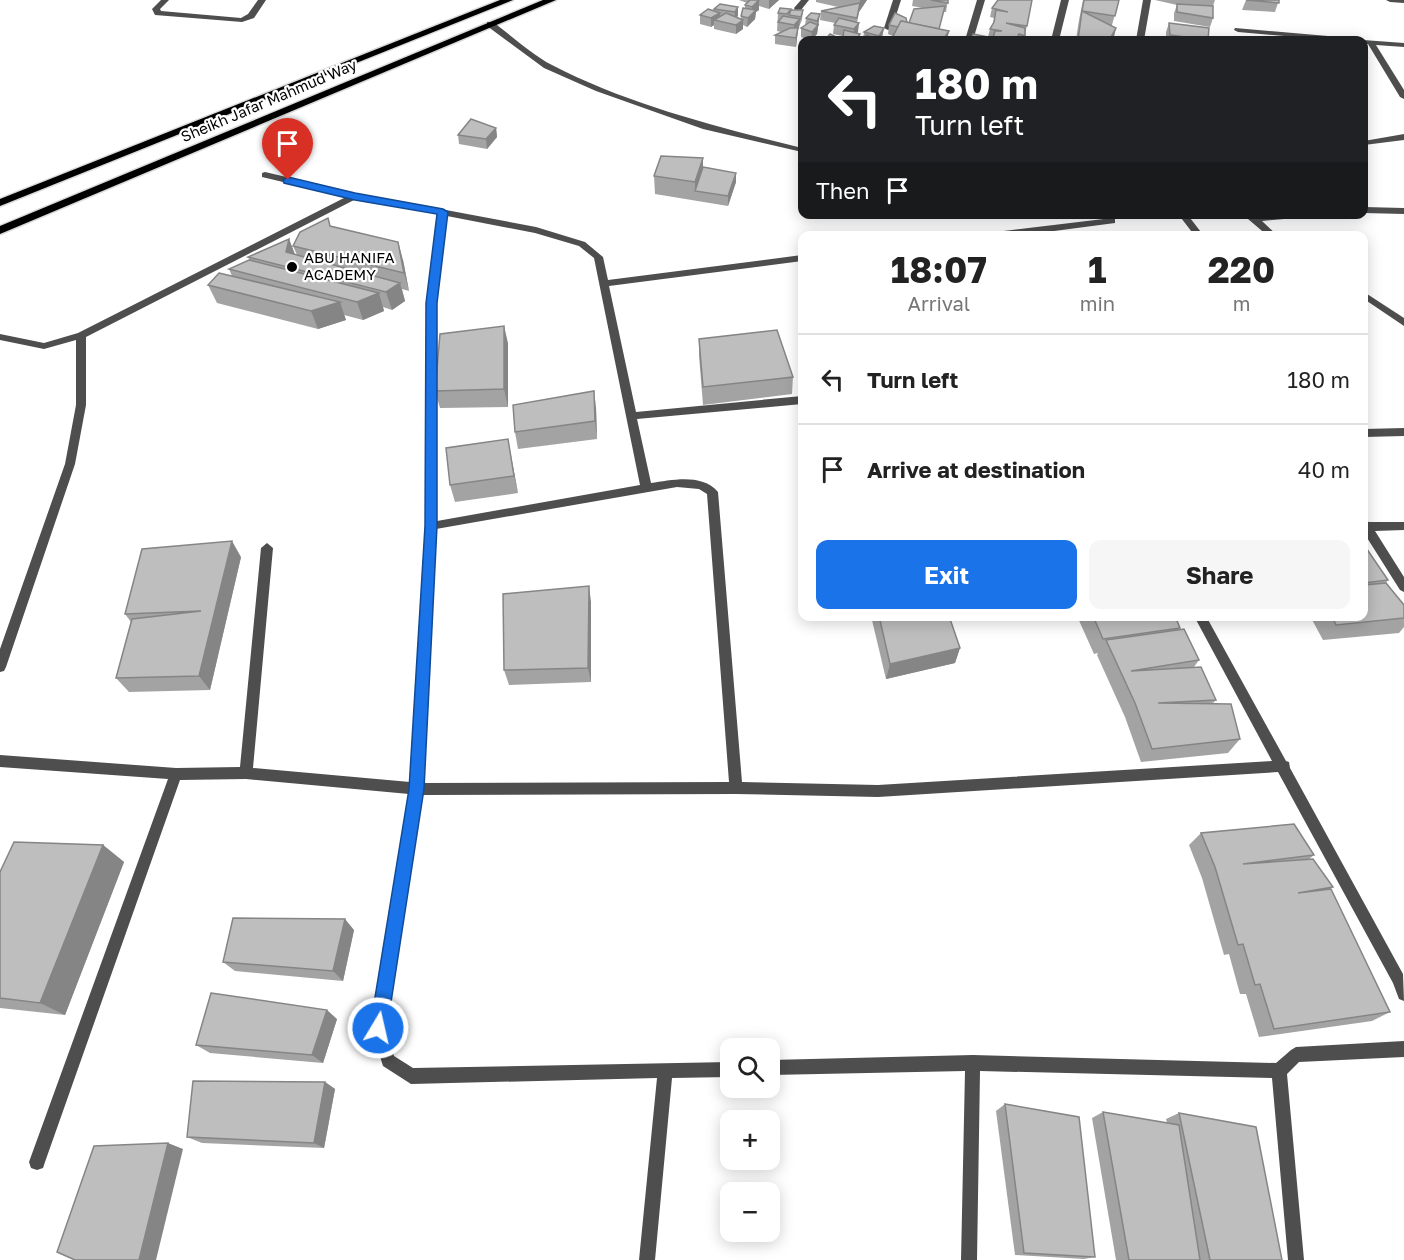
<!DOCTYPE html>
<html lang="en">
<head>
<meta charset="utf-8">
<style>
	body { margin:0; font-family:"Golos Text",sans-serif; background:#f6f6f6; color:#222; height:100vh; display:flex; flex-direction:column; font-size:22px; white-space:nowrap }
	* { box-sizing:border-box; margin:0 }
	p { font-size:20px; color:#767676 }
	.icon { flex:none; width:33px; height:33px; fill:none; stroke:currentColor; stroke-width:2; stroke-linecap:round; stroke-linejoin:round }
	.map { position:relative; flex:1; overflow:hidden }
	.panel { position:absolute; left:798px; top:231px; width:570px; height:390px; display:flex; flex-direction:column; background:#fff; border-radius:12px; box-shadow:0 3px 15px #0003 }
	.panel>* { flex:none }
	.banner { position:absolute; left:798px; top:36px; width:570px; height:183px; border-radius:12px; box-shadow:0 3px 15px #0003; background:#202124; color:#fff; overflow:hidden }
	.tools { position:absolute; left:720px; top:1038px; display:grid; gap:12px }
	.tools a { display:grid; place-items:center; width:60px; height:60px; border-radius:12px; background:#fff; box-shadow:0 3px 15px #0003; font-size:30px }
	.pin { position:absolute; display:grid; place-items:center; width:51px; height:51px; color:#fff; margin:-62px -26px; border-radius:50% 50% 50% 0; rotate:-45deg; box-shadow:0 0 6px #0007 }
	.pin .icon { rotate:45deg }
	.me { position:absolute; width:66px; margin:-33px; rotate:9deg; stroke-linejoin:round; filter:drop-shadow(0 0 4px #0008) }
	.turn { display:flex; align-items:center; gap:21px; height:126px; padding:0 18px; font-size:27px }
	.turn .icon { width:78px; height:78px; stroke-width:2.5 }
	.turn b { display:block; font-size:42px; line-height:51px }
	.then { display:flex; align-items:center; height:57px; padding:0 18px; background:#0003; gap:12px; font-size:22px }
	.eta { display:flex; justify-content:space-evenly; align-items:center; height:102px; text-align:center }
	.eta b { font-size:36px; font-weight:700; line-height:42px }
	.cta { display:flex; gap:12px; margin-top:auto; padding:12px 18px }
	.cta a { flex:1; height:69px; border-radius:12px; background:#1a73e8; color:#fff; font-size:24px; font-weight:700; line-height:69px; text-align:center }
	.cta a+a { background:#f6f6f6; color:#222 }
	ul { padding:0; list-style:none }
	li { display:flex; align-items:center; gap:18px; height:90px; padding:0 18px; border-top:2px solid #e0e0e0 }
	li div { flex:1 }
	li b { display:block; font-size:22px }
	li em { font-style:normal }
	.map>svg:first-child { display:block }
</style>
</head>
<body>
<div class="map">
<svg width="1404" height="1260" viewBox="0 0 1404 1260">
	<rect width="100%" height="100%" fill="#fff"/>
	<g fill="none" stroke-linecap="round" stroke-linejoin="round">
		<defs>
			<g id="primary">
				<path d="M500 0H513L0 206V199Z"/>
				<path d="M543 0H556L0 234V226Z"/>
			</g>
		</defs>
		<use href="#primary" stroke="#dbdbdb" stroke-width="3"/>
		<g fill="#4e4e4e" fill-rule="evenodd">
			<path d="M161 0H169L160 9 161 11 241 18 248 14 258 0H266L254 18 242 22 155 15 152 9Z"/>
			<path d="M801 0H809L801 10H795L794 8Z"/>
			<path d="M893 0H901L892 28 888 30 884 28Z"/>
			<path d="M977 0H985L973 40H965Z"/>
			<path d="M1061 0H1069L1059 40H1051Z"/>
			<path d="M1143 0H1151L1144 40H1136Z"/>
			<path d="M1386 0H1404V3L1390 2Z"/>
			<path d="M487 22H493C512 36 531 54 552 65 629 105 718 127 802 148V152L703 129 596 91 544 68 487 26Z"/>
			<path d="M1235 28 1351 38 1355 40H1330L1238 32 1234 30Z"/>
			<path d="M1363 40 1404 43V47L1376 45 1404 90V99L1400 97 1368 44H1364Z"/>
			<path d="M1404 134V140L1364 145V141Z"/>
			<path d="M265 172 355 193 536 227 585 242 603 257 608 280 802 255V261L609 286 636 412 802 396V404L637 419 651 483C672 480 702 473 718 492L742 782 878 785 1272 761 1194 616H1206L1286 761 1289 762 1290 768 1403 974 1404 1001 1399 999 1393 983 1278 772 878 797 736 794 422 795 385 1028 394 1056 413 1068 730 1062V1077L672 1078 655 1260H639L657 1078 411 1084 383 1066 371 1028 409 794 246 779 180 780 45 1162 43 1168 37 1170 31 1168 29 1162 168 779 0 767V755L176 768 240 767 261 548 267 543 273 548 253 768 410 782 425 526 427 303 438 214 356 199 86 337V405L75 464 6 667 4 671 0 672V649L65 464 76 405V340L44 349 0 340V334L44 343 78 333 346 197 262 177V173ZM447 216 535 233 579 246 594 258 640 485 437 521V303ZM677 487 699 489 707 494 729 782 423 783 436 529Z"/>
			<path d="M1364 207 1404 208V214L1364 213Z"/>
			<path d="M1178 214H1187L1204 236H1195Z"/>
			<path d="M1250 214 1255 216 1311 214 1307 217 1262 221 1278 236H1268L1248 219 1246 217Z"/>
			<path d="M1112 218 1115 219V223L1016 236H983L987 233Z"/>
			<path d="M1364 292 1404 318V326L1364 299Z"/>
			<path d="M1404 428V436L1364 437V429Z"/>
			<path d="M1364 520 1369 522H1404V530L1375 531 1404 577V592L1400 590 1364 533Z"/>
			<path d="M1404 1041V1057L1299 1062 1287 1074 1304 1260H1288L1272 1078 980 1071 977 1260H961L965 1071 770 1075V1060L973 1055 1276 1063 1291 1050 1296 1047Z"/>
		</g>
		<use href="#primary" fill="#000" fill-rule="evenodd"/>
	</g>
	<g fill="#a3a3a3">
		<path d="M739 0H779L769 9 759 6V10L756 12 755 19 747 27 743 25V29L736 34 714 29V25L711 27 700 24V15L714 11V9L738 7 737 17 741 19V16L745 8V5L747 3Z"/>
		<path d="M816 0H867L859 12 857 23H859L857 33 860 34V40H842L843 36 833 34 834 25 835 23 820 20 821 11 838 7 816 2Z"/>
		<path d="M913 0H948L946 12H944L893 36 888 34 889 25 907 22 909 23 923 8 912 6Z"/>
		<path d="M1032 0 1024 40H971L988 37 990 29 993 24 994 18 990 17 992 8Z"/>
		<path d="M1083 0H1119L1112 25H1110L1114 37 1112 40H1076L1079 20Z"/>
		<path d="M1155 0H1215L1213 6V18L1210 27 1174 21V13L1177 5Z"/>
		<path d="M1246 0H1279L1275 12 1242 10Z"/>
		<path d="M803 10 802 20 798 29 796 47 775 44V35L781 32 777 31 778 13Z"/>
		<path d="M811 13 819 24 818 27 817 34 811 40H809L801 37V28L805 26 806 18Z"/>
		<path d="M1169 23 1208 40H1166V32Z"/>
		<path d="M884 28 882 37 880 40H863L864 32Z"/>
		<path d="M496 128 497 137 487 149 459 144 458 135Z"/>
		<path d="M703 158V167L736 182 728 206 655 194 654 176Z"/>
		<path d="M331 226 403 260 409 291 402 289 405 301 392 310 383 307 384 311 363 320 344 315 346 320 318 329 217 303 208 285 232 276 229 269 250 261 248 257 289 239 295 255H297L293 246Z"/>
		<path d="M504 326 508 344V407L440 408 435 391Z"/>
		<path d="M699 339 793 377 792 394 703 405 699 356Z"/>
		<path d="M596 408 597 439 518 449 515 432Z"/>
		<path d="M511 456 518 493 455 502 450 485Z"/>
		<path d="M1364 544 1388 580 1386 583 1404 605V627L1399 633 1323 640 1310 616H1364Z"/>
		<path d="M241 557 210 690 129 692 116 678 131 622 125 614Z"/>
		<path d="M591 602V682L509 685 504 670Z"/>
		<path d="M871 616H949L960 648 955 663 886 679Z"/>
		<path d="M1077 616H1175L1180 628 1179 630 1199 660 1194 667 1216 700 1213 703 1240 739 1228 753 1141 762 1125 717 1097 655 1098 653 1094 654Z"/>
		<path d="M1201 833 1314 855 1308 860 1333 887 1329 890 1390 1012 1372 1021 1259 1037 1246 994H1240L1229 954 1224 955 1202 878 1189 845Z"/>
		<path d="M103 845 124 862 65 1015 0 1008V872Z"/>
		<path d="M354 930 343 981 235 971 223 962Z"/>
		<path d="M337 1019 323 1063 210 1053 196 1045Z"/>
		<path d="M325 1082 335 1089 324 1148 202 1143 187 1137Z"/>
		<path d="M1005 1104 1095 1257 1084 1259 1015 1255 996 1111Z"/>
		<path d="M1103 1112 1167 1123 1166 1119 1179 1113 1282 1260H1116L1092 1118Z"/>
	</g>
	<g fill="#858585">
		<path d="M759 0V10L756 12 755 19 747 27 748 18 752 14V7Z"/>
		<path d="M769 0H779L769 9Z"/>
		<path d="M860 0H867L859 12Z"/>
		<path d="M860 3 856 27 859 23 858 32 853 39 854 29 856 27Z"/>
		<path d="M738 7V16L734 21 735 12Z"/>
		<path d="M720 13V21L714 20V25L711 27V18Z"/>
		<path d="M820 14 817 34 811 40 812 32 817 26V21Z"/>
		<path d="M800 19 799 28 798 29 796 47V38L793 34 794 25Z"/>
		<path d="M743 20V29L736 34V25Z"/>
		<path d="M884 28 882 37 880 40H878L879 36Z"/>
		<path d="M1116 28 1114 37 1112 40H1110Z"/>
		<path d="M949 31 947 40H943Z"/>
		<path d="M496 128 497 137 487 149 486 139Z"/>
		<path d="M703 158V176L695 191V201V182Z"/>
		<path d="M736 173V182L728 206V196Z"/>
		<path d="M289 239 296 257 286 252Z"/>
		<path d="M398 242 403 260 409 291 404 273Z"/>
		<path d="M400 283 405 301 392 310 386 292Z"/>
		<path d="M379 293 384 311 363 320 357 302Z"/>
		<path d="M340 302 346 320 318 329 311 311Z"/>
		<path d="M504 326 508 344V407L504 389Z"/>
		<path d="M594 391 596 408 597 439 595 421Z"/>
		<path d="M508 439 511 456 518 493 514 476Z"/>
		<path d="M232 541 241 557 210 690 199 676Z"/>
		<path d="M589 586 591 602V682L588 668Z"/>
		<path d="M960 648 955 663 886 679 890 664Z"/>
		<path d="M103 845 124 862 65 1015 40 1003Z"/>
		<path d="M345 919 354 930 343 981 333 971Z"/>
		<path d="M327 1010 337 1019 323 1063 312 1055Z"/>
		<path d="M325 1082 335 1089 324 1148 314 1143Z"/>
		<path d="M168 1143 183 1149 156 1260H139Z"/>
	</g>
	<g fill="#bebebe" stroke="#858585" stroke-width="1.5">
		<path d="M750 0H759L752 7 745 5Z"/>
		<path d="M931 0H948V3Z"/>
		<path d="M998 0H1032L1027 26 1006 23 1025 28V36L1019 34 1016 40H1003L993 38 995 31H1002L990 29 994 22 996 10 1008 12 992 8Z"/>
		<path d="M1084 0H1119L1115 16 1082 11Z"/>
		<path d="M1246 0H1279V3Z"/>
		<path d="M860 3 857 18 821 11Z"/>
		<path d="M720 4 738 7 735 12 714 9Z"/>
		<path d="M1177 4 1213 6V18L1177 12Z"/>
		<path d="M945 6 939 29 909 23 914 9Z"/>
		<path d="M743 8 756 10 748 18 741 16Z"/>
		<path d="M780 8 791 9 787 14 778 13Z"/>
		<path d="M708 9 720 13 711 18 700 15Z"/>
		<path d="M791 10H803L801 17 789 15Z"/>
		<path d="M1082 11 1116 28 1111 37V40H1078Z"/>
		<path d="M726 13 743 20 736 25 714 20Z"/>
		<path d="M811 13 820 14 817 21 806 18Z"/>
		<path d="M895 13 906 18 907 22 901 21 898 27 889 25Z"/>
		<path d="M783 16 800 19 794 25 778 22Z"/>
		<path d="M839 18 859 23 854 29 834 25Z"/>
		<path d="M901 21 949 31 943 40H891Z"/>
		<path d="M810 22 818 25 812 32 801 28Z"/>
		<path d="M1169 23 1209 28 1208 40 1170 35Z"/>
		<path d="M874 26 884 28 879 36 864 32Z"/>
		<path d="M790 28H798L796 38 775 35Z"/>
		<path d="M844 30 860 34 857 39 843 37Z"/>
		<path d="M830 34 842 40H825Z"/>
		<path d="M973 34 1003 40H971Z"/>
		<path d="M867 35 876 40H863Z"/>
		<path d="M471 119 496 128 486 139 458 135Z"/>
		<path d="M661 156 703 158 695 182 654 176Z"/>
		<path d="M703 167 736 173 728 196 695 191Z"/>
		<path d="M328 218 330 226 398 242 404 273 293 246 300 232Z"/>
		<path d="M289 239 286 252 400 283 386 292 248 257Z"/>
		<path d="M249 260 379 293 357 302 229 269Z"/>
		<path d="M219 273 340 302 311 311 208 285Z"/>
		<path d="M504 326V389L435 391 440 334Z"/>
		<path d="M777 330 793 377 703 387 699 339Z"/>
		<path d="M594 391 595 421 515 432 513 405Z"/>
		<path d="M508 439 514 476 450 485 446 448Z"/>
		<path d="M232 541 199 676 116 678 132 619 201 611 125 614 142 549Z"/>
		<path d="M1364 544V545L1388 580 1364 583Z"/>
		<path d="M1386 583 1404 605V618L1336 625 1332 616H1364V585Z"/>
		<path d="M589 586 588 668 504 670 503 594Z"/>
		<path d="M879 616H949L960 648 890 664Z"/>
		<path d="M1093 616H1175L1180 628 1103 639Z"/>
		<path d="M1184 629 1199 660 1131 671 1201 667 1216 700 1158 703 1231 704 1240 739 1152 749 1135 703 1106 640Z"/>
		<path d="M1294 824 1314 855 1243 864 1313 859 1333 887 1298 893 1331 889 1390 1012 1274 1029 1260 984 1255 985 1243 944 1238 945 1215 867 1201 833Z"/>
		<path d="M14 842 103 845 40 1003 0 998V872Z"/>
		<path d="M233 918 345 919 333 971 223 962Z"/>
		<path d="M211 993 327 1010 312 1055 196 1045Z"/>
		<path d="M193 1081 325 1082 314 1143 187 1137Z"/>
		<path d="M1005 1104 1079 1117 1095 1257 1024 1253Z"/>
		<path d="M1103 1112 1179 1125 1200 1260H1129Z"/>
		<path d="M1179 1113 1256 1127 1282 1260H1210Z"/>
		<path d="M168 1143 139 1260H75L57 1252 94 1146Z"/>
	</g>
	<path fill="#1a73e8" stroke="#114b97" stroke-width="1.5" d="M288 177 355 193 443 209 448 212 437 303V526L424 789 387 1028 384 1034 378 1037 372 1034 370 1028 409 789 425 526 426 303 437 214 355 200 284 183 283 180Z"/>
	<circle fill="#000" stroke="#fff" stroke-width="2" cx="292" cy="267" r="6"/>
	<g text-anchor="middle" stroke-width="4.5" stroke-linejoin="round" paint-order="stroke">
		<g font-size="15" fill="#000" stroke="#fff">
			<text transform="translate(269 101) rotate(-23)" y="5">Sheikh Jafar Mahmud Way</text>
		</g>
		<g font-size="15" fill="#000" stroke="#fff" text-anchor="start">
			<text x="304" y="263">ABU HANIFA<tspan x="304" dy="17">ACADEMY</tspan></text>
		</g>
	</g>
</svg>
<div class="tools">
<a><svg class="icon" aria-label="search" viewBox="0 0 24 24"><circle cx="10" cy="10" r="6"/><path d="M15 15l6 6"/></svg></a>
<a>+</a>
<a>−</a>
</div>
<div class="pin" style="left:288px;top:180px;background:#d93025"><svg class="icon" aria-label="arrive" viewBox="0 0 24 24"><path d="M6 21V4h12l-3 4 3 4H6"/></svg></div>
<svg class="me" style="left:378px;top:1028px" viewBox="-20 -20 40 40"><circle r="17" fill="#1a73e8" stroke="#fff" stroke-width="3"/><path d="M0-11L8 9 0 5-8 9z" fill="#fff"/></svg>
<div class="banner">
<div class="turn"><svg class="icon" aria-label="left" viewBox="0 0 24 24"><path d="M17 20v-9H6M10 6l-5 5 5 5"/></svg><div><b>180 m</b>Turn left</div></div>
<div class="then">Then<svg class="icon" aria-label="arrive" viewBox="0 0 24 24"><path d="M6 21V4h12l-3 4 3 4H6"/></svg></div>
</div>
<section class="panel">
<div class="eta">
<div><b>18:07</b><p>Arrival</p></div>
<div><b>1</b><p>min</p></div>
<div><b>220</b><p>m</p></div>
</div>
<ul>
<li><svg class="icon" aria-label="left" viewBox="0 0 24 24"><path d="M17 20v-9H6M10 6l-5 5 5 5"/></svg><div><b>Turn left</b></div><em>180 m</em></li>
<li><svg class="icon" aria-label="arrive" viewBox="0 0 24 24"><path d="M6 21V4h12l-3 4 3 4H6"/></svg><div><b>Arrive at destination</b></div><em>40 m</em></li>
</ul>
<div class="cta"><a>Exit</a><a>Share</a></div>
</section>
</div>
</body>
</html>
